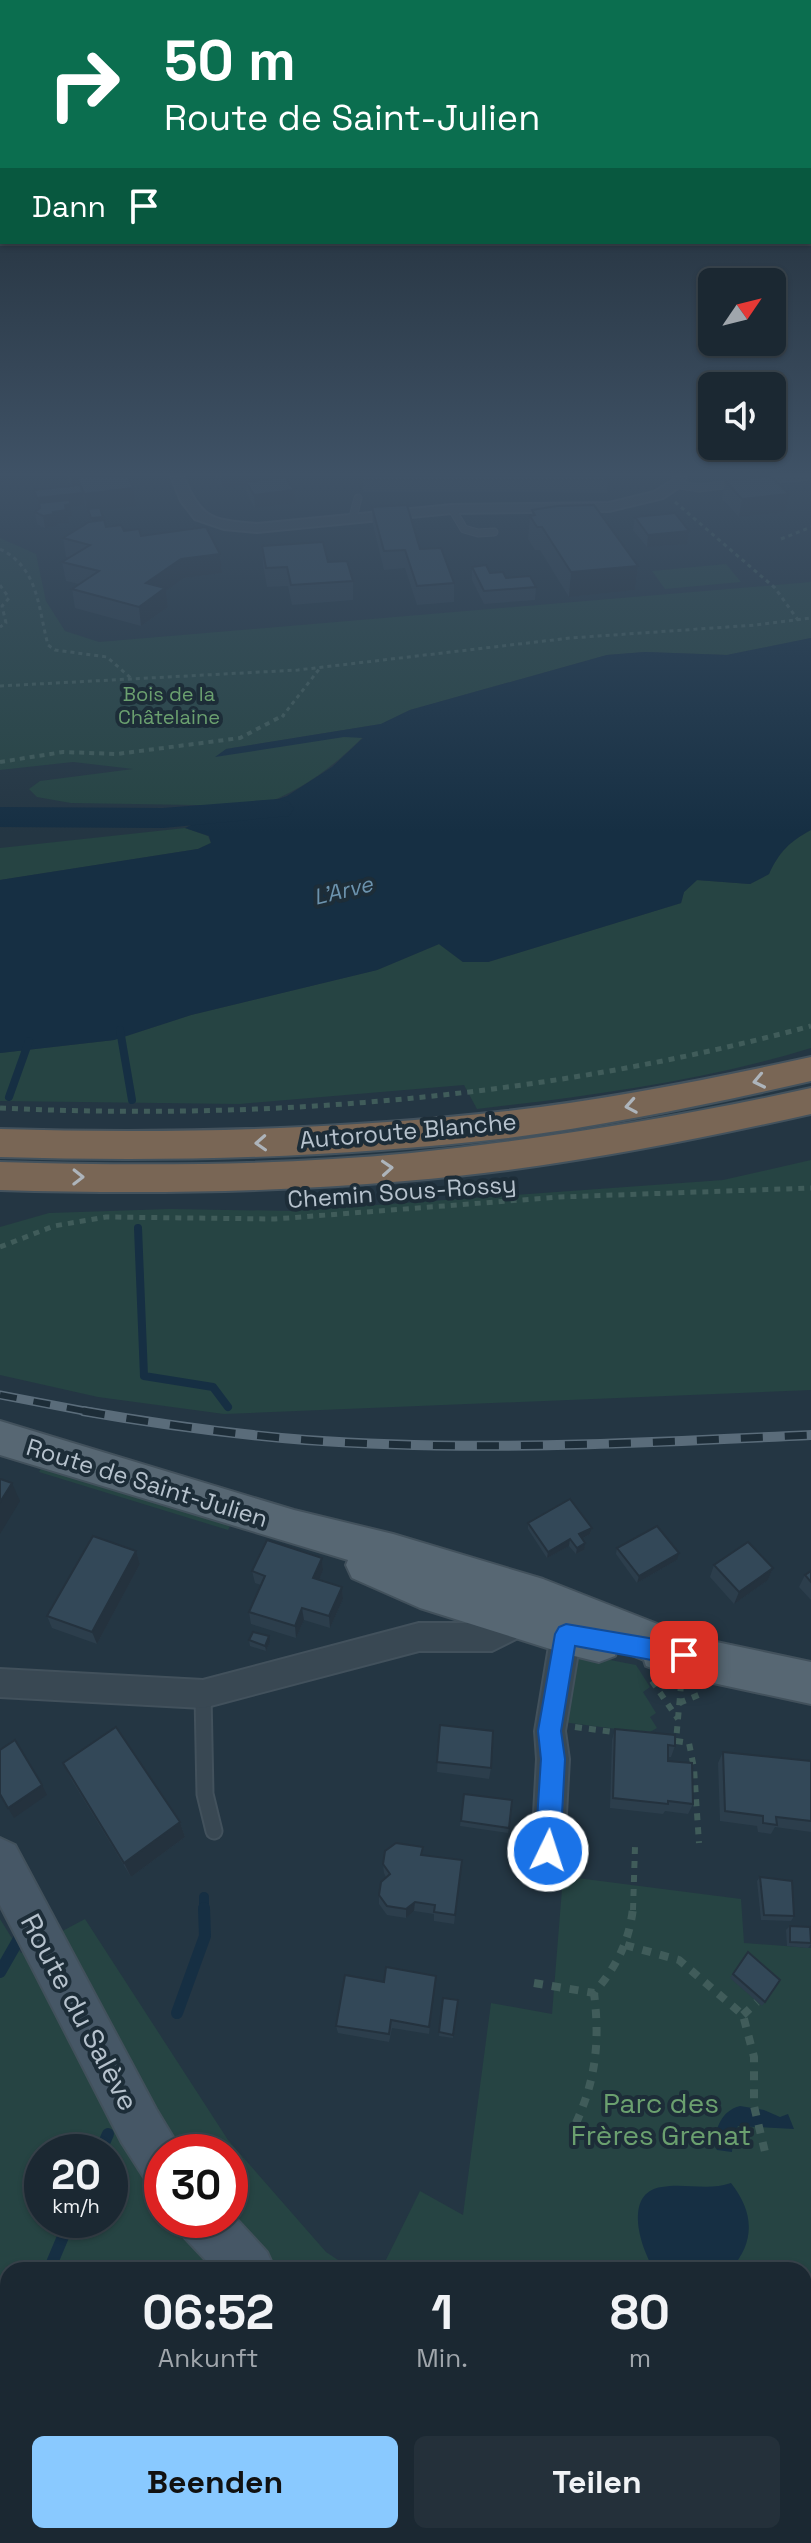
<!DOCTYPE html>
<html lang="de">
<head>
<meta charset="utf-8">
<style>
	body { margin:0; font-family:"Space Grotesk",sans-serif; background:#24303a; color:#f1f3f6; height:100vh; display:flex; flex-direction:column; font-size:30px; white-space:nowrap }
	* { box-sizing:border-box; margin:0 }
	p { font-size:26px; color:#a0a6ac }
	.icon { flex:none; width:44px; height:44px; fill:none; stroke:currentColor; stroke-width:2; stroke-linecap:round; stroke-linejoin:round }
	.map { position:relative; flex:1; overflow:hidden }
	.side { position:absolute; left:0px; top:2262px; width:812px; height:282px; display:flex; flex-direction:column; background:#1b2832; border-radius:24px 24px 0 0; box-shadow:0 2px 6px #0004,0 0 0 2px #39444d }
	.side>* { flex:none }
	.guide { position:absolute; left:0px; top:0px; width:812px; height:244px; box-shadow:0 2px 6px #0004,0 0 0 2px #39444d; background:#0b6e4f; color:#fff; overflow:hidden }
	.needle { width:52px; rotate:55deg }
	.tools { position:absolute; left:698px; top:268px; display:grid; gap:16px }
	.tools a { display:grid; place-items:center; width:88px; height:88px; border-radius:12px; background:#1b2832; box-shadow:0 2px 6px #0004,0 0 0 2px #39444d; font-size:40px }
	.speed { position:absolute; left:24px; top:2134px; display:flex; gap:16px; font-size:40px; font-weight:700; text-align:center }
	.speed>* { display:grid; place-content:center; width:104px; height:104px; border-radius:50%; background:#1b2832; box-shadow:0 2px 6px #0004,0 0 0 2px #39444d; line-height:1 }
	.speed small { font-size:20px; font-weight:400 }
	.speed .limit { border:12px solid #d22; background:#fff; color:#111 }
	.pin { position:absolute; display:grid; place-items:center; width:68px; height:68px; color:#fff; margin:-34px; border-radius:16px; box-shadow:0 4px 12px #0006 }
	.me { position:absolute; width:88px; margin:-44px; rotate:4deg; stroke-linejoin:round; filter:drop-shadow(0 0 6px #0008) }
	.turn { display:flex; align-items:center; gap:28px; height:168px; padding:0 32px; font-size:36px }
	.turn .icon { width:104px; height:104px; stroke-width:2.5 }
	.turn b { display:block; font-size:56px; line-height:68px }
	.then { display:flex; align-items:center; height:76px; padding:0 32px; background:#0003; gap:16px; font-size:30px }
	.eta { display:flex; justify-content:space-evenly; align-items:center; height:136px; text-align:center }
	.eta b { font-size:48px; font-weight:700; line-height:56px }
	.cta { display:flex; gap:16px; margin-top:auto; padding:16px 32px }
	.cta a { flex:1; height:92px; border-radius:12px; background:#89c9ff; color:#111; font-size:32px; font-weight:700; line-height:92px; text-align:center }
	.cta a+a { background:#24303a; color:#f1f3f6 }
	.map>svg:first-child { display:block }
</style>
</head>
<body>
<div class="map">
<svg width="811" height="2543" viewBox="0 0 811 2543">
	<rect width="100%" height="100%" fill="#243643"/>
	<g fill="#264443" fill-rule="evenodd">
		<path d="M0 538 36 554 46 601 65 631 99 642 811 582V638L727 655 645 652 607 655 410 710 381 724 226 749 344 736 363 737C332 768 301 791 259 806L71 803 37 797 29 789 40 781 133 769 73 762 0 770Z"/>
		<path d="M726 564 741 582 665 589 652 571Z"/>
		<path d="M185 828 208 836 211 843 198 849 0 880V848Z"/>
		<path d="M811 830V1048C703 1081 589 1096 477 1109L464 1085 239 1104 0 1101V1053L114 1040 191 1015 377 970 439 944 463 962H488L681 903 684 892 697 880 750 884 769 874C779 852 790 841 811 830Z"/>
		<path d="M811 1160V1390L224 1414 98 1397 0 1375V1227L49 1213 169 1209 293 1211 723 1180Z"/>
		<path d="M43 1465 231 1524 228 1530 39 1472Z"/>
		<path d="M574 1653 636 1665 650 1687 643 1692 656 1713 650 1717 657 1728 648 1733 562 1722Z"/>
		<path d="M577 1878 741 1899 744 1943 811 1948V2543H0V1919L21 1953 85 1919 228 2140 326 2252 353 2270H8V2536H804V2270H381L420 2191 463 2215 491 2003 552 2014 562 1889ZM42 2152H110V2220H42ZM162 2152H230V2220H162Z"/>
	</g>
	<g fill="#162f43">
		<path d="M811 638V830C790 841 779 852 769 874L750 884 697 880 684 892 681 903 488 962H463L439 944 377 970 191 1015 114 1040 0 1053V880L198 849 211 843 209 836 185 828 228 807 259 806 287 796 332 767 363 738 344 737 215 757 226 749 381 724 410 710 607 655 645 652 727 655Z"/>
		<path d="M740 2106 764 2110 780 2117 788 2114 794 2129 738 2126 733 2135 732 2152 717 2150 713 2144C717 2127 721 2111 740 2106Z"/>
		<path d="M731 2183C754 2212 756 2242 730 2270H655C641 2250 622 2192 662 2187 684 2183 709 2191 731 2183Z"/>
	</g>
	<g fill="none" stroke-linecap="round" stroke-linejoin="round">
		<g stroke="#162f43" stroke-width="8">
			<path d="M120 1030 132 1100"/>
			<path d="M9 1097 29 1041"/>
			<path d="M138 1228 144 1376 213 1387 228 1407"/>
		</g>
		<path stroke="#162f43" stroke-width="10" d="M204 1897V1910"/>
		<g stroke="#162f43" stroke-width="12">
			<path d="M0 1972 20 1937"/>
			<path d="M177 2013 205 1936 204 1908"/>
			<path d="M100 2152 108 2134"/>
			<path d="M49 2270 70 2220"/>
			<path d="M5 2543 8 2534"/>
		</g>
		<path fill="#162f43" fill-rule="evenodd" d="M277 799 289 802 294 809 289 816 163 828 0 827V807L163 808Z"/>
		<defs>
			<g id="lane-far1">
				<path d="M758 481 809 476"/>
				<path d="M675 484 699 488 739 483"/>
				<path d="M452 509 464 529 478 533 494 532"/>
				<path d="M353 517 358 498"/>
			</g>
			<path id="lane" d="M203 1695 205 1794 214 1831"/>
			<g id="street">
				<path d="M171 476H183C202 520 211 520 257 524L452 505 609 503 654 492 672 481 674 476H686L681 486 663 498 609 511 452 513 257 532 224 529 195 519 181 501Z"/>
				<path d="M513 1604 523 1608 527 1617 516 1639 492 1651H419L203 1708 0 1697V1669L203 1680 419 1623H489C499 1617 501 1608 513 1604Z"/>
				<path d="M566 1620 576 1624 581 1634 565 1731 569 1759 564 1851 559 1862 548 1867 537 1862 532 1851 537 1759 535 1731 551 1634 556 1624Z"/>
			</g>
			<g id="secondary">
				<path d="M0 1838 15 1845 156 2109 182 2152H162V2187L145 2179 122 2143 0 1905Z"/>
				<path d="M230 2212 267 2252 275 2270H215L185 2238 178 2220H230Z"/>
				<path d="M560 2536H623L626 2543H563Z"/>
			</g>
			<path id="primary" d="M0 1421 294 1510 393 1534 543 1579 688 1636 811 1662V1704L662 1672 646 1666 644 1660 617 1649 615 1656 599 1662 566 1654 420 1608 352 1578 346 1565 348 1560 0 1455Z"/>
			<g id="highway">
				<path d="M811 1057V1081C711 1104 610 1125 508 1138 338 1158 170 1162 0 1157V1129C170 1134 338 1130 507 1111 610 1099 711 1079 811 1057Z"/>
				<path d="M811 1088V1114C677 1144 542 1170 405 1181 270 1193 136 1194 0 1190V1162C137 1166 274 1166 411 1153 546 1139 679 1117 811 1088Z"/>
			</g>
		</defs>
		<use href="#lane-far1" stroke="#42515c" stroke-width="9"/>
		<use href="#lane" stroke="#42515c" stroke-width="19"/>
		<use href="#street" stroke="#42515c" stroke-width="4"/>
		<use href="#secondary" stroke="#42515c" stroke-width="4"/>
		<use href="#primary" stroke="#42515c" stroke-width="4"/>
		<use href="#highway" stroke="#43525d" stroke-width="4"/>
		<g stroke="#405c5a" stroke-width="3" stroke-dasharray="4 4" stroke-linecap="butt">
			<path d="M675 502 775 588 798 620"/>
			<path d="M781 539 811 527"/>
			<path d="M0 549C39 568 38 608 48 645L55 650 107 657 133 680"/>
			<path d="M0 585 9 598 2 606 6 623 0 627"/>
			<path d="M0 686 298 670 570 638 756 625 811 618"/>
			<path d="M282 717 320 668"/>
		</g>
		<path stroke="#405c5a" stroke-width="4" stroke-dasharray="5 5" stroke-linecap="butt" d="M0 762 63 752 117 754 240 738 284 715"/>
		<g stroke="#405c5a" stroke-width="5" stroke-dasharray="6 6" stroke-linecap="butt">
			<path d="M0 1108C271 1121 549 1097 811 1026"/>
			<path d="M0 1247 54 1226 106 1217 275 1219 560 1197 811 1188"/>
		</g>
		<g stroke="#405c5a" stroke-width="6" stroke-dasharray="7 7" stroke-linecap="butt">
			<path d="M652 1681 678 1719"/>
			<path d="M679 1703 701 1694"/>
			<path d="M575 1727 621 1733"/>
			<path d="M670 1740 676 1741 681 1685"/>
			<path d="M676 1741 689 1743 694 1768 699 1843"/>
			<path d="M633 1910 635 1847"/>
		</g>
		<g stroke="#405c5a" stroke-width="8" stroke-dasharray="9 9" stroke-linecap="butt">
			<path d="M625 1945 679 1960 743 2015 754 2057V2106L766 2156"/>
			<path d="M534 1983 594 1993C616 1967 629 1943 633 1908"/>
			<path d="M743 2015 757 2002"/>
			<path d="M576 2123C596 2079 600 2041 594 1993"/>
		</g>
		<use href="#lane-far1" stroke="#394853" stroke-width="7"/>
		<use href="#lane" stroke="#394853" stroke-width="15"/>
		<use href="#street" fill="#394853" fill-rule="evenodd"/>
		<use href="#secondary" fill="#465766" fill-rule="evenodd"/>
		<use href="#primary" fill="#576773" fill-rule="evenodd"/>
		<use href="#highway" fill="#796655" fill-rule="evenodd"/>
		<defs>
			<path id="rail-far1" d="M0 1395 95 1413"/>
			<path id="rail" d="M83 1411C157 1424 231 1434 306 1440 474 1452 643 1443 811 1435"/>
		</defs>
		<use href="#rail-far1" stroke="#5a6c7a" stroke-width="9"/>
		<use href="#rail" stroke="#5a6c7a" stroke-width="10"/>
		<use href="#rail-far1" stroke="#1d2d38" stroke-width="6" stroke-dasharray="17" stroke-linecap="butt"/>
		<use href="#rail" stroke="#1d2d38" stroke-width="7" stroke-dasharray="22" stroke-linecap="butt"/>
	</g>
	<g fill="#2c3e4c">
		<path d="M61 476H128L136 506 101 510 106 527 220 554 222 573 184 578 166 591 168 607 141 626 75 608 72 589 79 584 66 581 62 562 69 558 66 557 63 538 91 522 88 512H87L85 505 71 507 73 517H68L69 523 56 524 57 527 45 528 37 524 35 512 39 509 34 490 71 486 68 479 63 480Z"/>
		<path d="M213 476H256L257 480 294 490 295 503 255 508 247 494 246 485 222 488Z"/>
		<path d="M363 476 608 480 607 493 363 492Z"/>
		<path d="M725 481 785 512 739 517 722 499Z"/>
		<path d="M372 507 420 549 454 583V602L417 605 405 568 384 570 373 525Z"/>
		<path d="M532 510 638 566 635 590 569 597 540 550H535L528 539 530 516H532Z"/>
		<path d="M635 517 689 531 687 544 647 547 633 530Z"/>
		<path d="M262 546 328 562 353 581V600L292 605 288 586 267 587 263 565Z"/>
		<path d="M472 567 536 587 535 600 484 604 472 580Z"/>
		<path d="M528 1523 592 1528 590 1534 582 1539 584 1550 576 1554 569 1546 547 1558 528 1529Z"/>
		<path d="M617 1548 677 1560 637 1583 616 1554Z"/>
		<path d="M136 1551 140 1564 97 1644 52 1628 47 1616Z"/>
		<path d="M322 1558 323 1570 319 1580 342 1587 343 1599 330 1628 304 1620 296 1638 251 1624 249 1612 261 1585 255 1583 252 1571Z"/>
		<path d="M714 1565 773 1568 768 1580 734 1604 710 1577Z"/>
		<path d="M811 1571V1600L799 1587 805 1575Z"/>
		<path d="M249 1640 270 1642 266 1651 250 1646Z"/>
		<path d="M440 1725 491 1768 489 1779 437 1772Z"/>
		<path d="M615 1729 675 1746 671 1757H668V1761L693 1804 688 1814 665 1811 663 1814 610 1808 612 1740Z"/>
		<path d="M723 1752 811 1761V1832L775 1827 771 1834 758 1832 757 1826 720 1821 718 1763Z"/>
		<path d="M63 1763 180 1822 185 1837 131 1877 71 1779Z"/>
		<path d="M464 1794 509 1828 508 1833 460 1826Z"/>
		<path d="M423 1847 422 1855 462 1860 454 1924 434 1921V1914L414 1911 406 1918 387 1915 379 1904V1895L386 1877 384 1873 383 1864Z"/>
		<path d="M760 1877 794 1916 791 1921 761 1920 757 1881Z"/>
		<path d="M790 1926 811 1944 808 1948 787 1946 786 1930Z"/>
		<path d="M748 1952 765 2002 762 2006 730 1978Z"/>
		<path d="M436 1976 429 2034 392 2028 389 2042 338 2033 336 2026 384 1982Z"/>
		<path d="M443 1998 458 2000 453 2038 439 2036Z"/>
	</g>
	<g fill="#24323e">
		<path d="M0 476H58L0 482Z"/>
		<path d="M62 476H68V479L63 480Z"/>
		<path d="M71 476H77L80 492 73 493Z"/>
		<path d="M221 476H256L257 484 246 482V485L222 488Z"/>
		<path d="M133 488 136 506 87 512 84 494Z"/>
		<path d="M294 490 295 503 255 508 254 495Z"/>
		<path d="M83 493 85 505 71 507 73 517H68L69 523 56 524 57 527 45 528 43 516 39 511 37 498Z"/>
		<path d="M789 494 785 512 739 517 742 499Z"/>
		<path d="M103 517 104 523 93 525 91 518Z"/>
		<path d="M689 531 687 544 647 547 648 535Z"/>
		<path d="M220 554 222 573 184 578 166 591 168 607 141 626 139 607 146 583 181 559Z"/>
		<path d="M638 566 635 590 569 597 571 572Z"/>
		<path d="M12 1483 20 1501 0 1534V1502Z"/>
		<path d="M592 1528 590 1534 578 1541 579 1534Z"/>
		<path d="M570 1539 569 1546 547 1558 548 1552Z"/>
		<path d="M585 1543 584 1550 576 1554 577 1548Z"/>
		<path d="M136 1551 140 1564 97 1644 92 1632Z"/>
		<path d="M679 1553 677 1560 637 1583 639 1576Z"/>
		<path d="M322 1558 323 1570 315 1590 313 1578Z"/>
		<path d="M773 1568 768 1580 734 1604 739 1592Z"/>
		<path d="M342 1587 343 1599 330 1628 329 1616Z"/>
		<path d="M302 1608 304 1620 296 1638 295 1626Z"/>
		<path d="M269 1636 270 1642 266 1651 265 1646Z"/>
		<path d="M42 1785 47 1795 14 1818 8 1808Z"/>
		<path d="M180 1822 185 1837 131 1877 124 1863Z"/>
		<path d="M415 1902 414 1911 406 1918V1909Z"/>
	</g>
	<g fill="#334858" stroke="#24323e" stroke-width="2">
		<path d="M77 476H128L133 488 84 494Z"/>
		<path d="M363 476H607L608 480H363Z"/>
		<path d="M770 476 789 494 742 499 725 481Z"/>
		<path d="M285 477 294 490 254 495 246 482Z"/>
		<path d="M80 485 83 493 37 498 34 490Z"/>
		<path d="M69 500 71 504 65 505 66 510 53 512 54 514 43 516 35 512 40 508 39 503Z"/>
		<path d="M407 505 420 549 441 548 454 583 417 586 405 550 384 551 372 507Z"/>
		<path d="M594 505 638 566 571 572 542 527H537L530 516 535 515 532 510 557 506Z"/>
		<path d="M100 508 103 517 91 518 88 509Z"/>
		<path d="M675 513 689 531 648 535 635 517Z"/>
		<path d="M104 520 106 527 121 525 124 531 139 529 141 536 206 527 220 554 181 559 146 583 165 588 139 607 72 589 99 571 62 562 90 545 63 538 89 522Z"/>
		<path d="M323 542 328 562 347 561 353 581 291 585 287 567 266 568 262 546Z"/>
		<path d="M486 565 490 573 503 572 506 578 530 576 536 587 484 591 472 567Z"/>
		<path d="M0 1479 12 1483 0 1502Z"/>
		<path d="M570 1499 592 1528 579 1534 585 1543 577 1548 570 1539 548 1552 528 1523Z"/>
		<path d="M657 1526 679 1553 639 1576 617 1548Z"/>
		<path d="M93 1536 136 1551 92 1632 47 1616Z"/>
		<path d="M267 1540 322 1558 313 1578 342 1587 329 1616 302 1608 295 1626 249 1612 265 1576 252 1571Z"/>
		<path d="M748 1542 773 1568 739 1592 714 1565Z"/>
		<path d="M811 1571V1582L805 1575Z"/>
		<path d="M253 1632 269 1636 265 1646 249 1640Z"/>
		<path d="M440 1725 493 1731 491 1768 437 1762Z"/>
		<path d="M116 1727 180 1822 124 1863 63 1763Z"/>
		<path d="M615 1729 675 1735V1746L668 1745V1761L692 1763 693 1804 668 1801V1804L613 1798Z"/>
		<path d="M15 1740 42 1785 8 1808 0 1794V1750Z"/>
		<path d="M723 1752 811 1761V1821L776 1817 777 1825 763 1823V1816L725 1811Z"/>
		<path d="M464 1794 512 1800 509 1828 461 1821Z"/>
		<path d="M396 1843 423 1847 421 1855 462 1860 455 1915 434 1912 435 1905 415 1902 406 1909 387 1906 379 1895 381 1882 390 1874 383 1864 385 1851Z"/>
		<path d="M760 1877 792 1881 794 1916 764 1915Z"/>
		<path d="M790 1926 810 1927 811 1943 790 1942Z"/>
		<path d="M748 1952 780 1980 765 2002 733 1974Z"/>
		<path d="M386 1967 436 1976 429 2027 391 2020 389 2034 336 2026 345 1975 384 1982Z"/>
		<path d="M443 1998 458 2000 453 2035 439 2032Z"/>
	</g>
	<defs><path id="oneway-chevron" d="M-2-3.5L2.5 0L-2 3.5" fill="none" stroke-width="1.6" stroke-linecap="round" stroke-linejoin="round" transform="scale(2)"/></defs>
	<g stroke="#adb4bb">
		<use href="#oneway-chevron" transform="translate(759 1081) rotate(168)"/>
		<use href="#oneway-chevron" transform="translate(631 1106) rotate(170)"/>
		<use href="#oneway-chevron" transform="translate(261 1143) rotate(177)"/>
		<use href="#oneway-chevron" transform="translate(387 1168) rotate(-4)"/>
		<use href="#oneway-chevron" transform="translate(78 1177) rotate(1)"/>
	</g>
	<linearGradient id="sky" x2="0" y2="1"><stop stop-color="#141e25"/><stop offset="0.57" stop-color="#3f5266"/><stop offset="1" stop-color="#3f5266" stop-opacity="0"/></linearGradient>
	<rect width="811" height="832" fill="url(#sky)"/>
	<path fill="#1a73e8" stroke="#114b97" stroke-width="2" d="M566 1624 684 1644 692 1648 695 1655 692 1662 684 1666 575 1646 561 1731 565 1759 560 1851 556 1859 548 1863 539 1859 535 1851 541 1759 538 1731 555 1634 559 1627Z"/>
	<g text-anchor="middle" stroke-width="8" stroke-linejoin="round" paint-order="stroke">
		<g font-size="20" fill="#6ba06f" stroke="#1d2d38">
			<text x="169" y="701">Bois de la<tspan x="169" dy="23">Châtelaine</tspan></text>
		</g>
		<g font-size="22" font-style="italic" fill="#6c93ae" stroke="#1d2d38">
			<text transform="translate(343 890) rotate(-14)" y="8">L'Arve</text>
		</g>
		<g font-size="24" fill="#b6c2cd" stroke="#1d2d38">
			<text transform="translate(408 1131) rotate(-5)" y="8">Autoroute Blanche</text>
			<text transform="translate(402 1192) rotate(-4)" y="8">Chemin Sous-Rossy</text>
			<text transform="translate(147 1483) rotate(17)" y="8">Route de Saint-Julien</text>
		</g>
		<g font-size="28" fill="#b6c2cd" stroke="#1d2d38">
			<text transform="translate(80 2012) rotate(62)" y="10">Route du Salève</text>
		</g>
		<g font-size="28" fill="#6ba06f" stroke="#1d2d38">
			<text x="661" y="2113">Parc des<tspan x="661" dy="32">Frères Grenat</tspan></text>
		</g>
	</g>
</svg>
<div class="tools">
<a><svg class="needle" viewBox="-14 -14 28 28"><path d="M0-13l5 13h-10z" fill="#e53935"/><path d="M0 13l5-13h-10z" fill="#a0a6ac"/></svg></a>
<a><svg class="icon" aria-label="sound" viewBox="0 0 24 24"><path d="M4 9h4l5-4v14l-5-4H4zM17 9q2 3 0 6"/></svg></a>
</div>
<div class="speed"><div>20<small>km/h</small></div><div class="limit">30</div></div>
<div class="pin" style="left:684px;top:1655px;background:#d93025"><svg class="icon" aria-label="arrive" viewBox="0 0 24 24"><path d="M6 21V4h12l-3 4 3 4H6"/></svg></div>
<svg class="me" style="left:548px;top:1851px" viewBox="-20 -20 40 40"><circle r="17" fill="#1a73e8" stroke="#fff" stroke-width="3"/><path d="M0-11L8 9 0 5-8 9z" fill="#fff"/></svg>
<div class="guide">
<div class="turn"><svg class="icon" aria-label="right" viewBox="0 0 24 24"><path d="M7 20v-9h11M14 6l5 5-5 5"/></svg><div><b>50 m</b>Route de Saint-Julien</div></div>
<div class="then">Dann<svg class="icon" aria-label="arrive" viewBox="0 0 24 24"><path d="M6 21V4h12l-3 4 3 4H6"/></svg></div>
</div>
<section class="side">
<div class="eta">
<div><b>06:52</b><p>Ankunft</p></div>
<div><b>1</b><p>Min.</p></div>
<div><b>80</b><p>m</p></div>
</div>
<div class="cta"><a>Beenden</a><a>Teilen</a></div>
</section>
</div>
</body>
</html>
